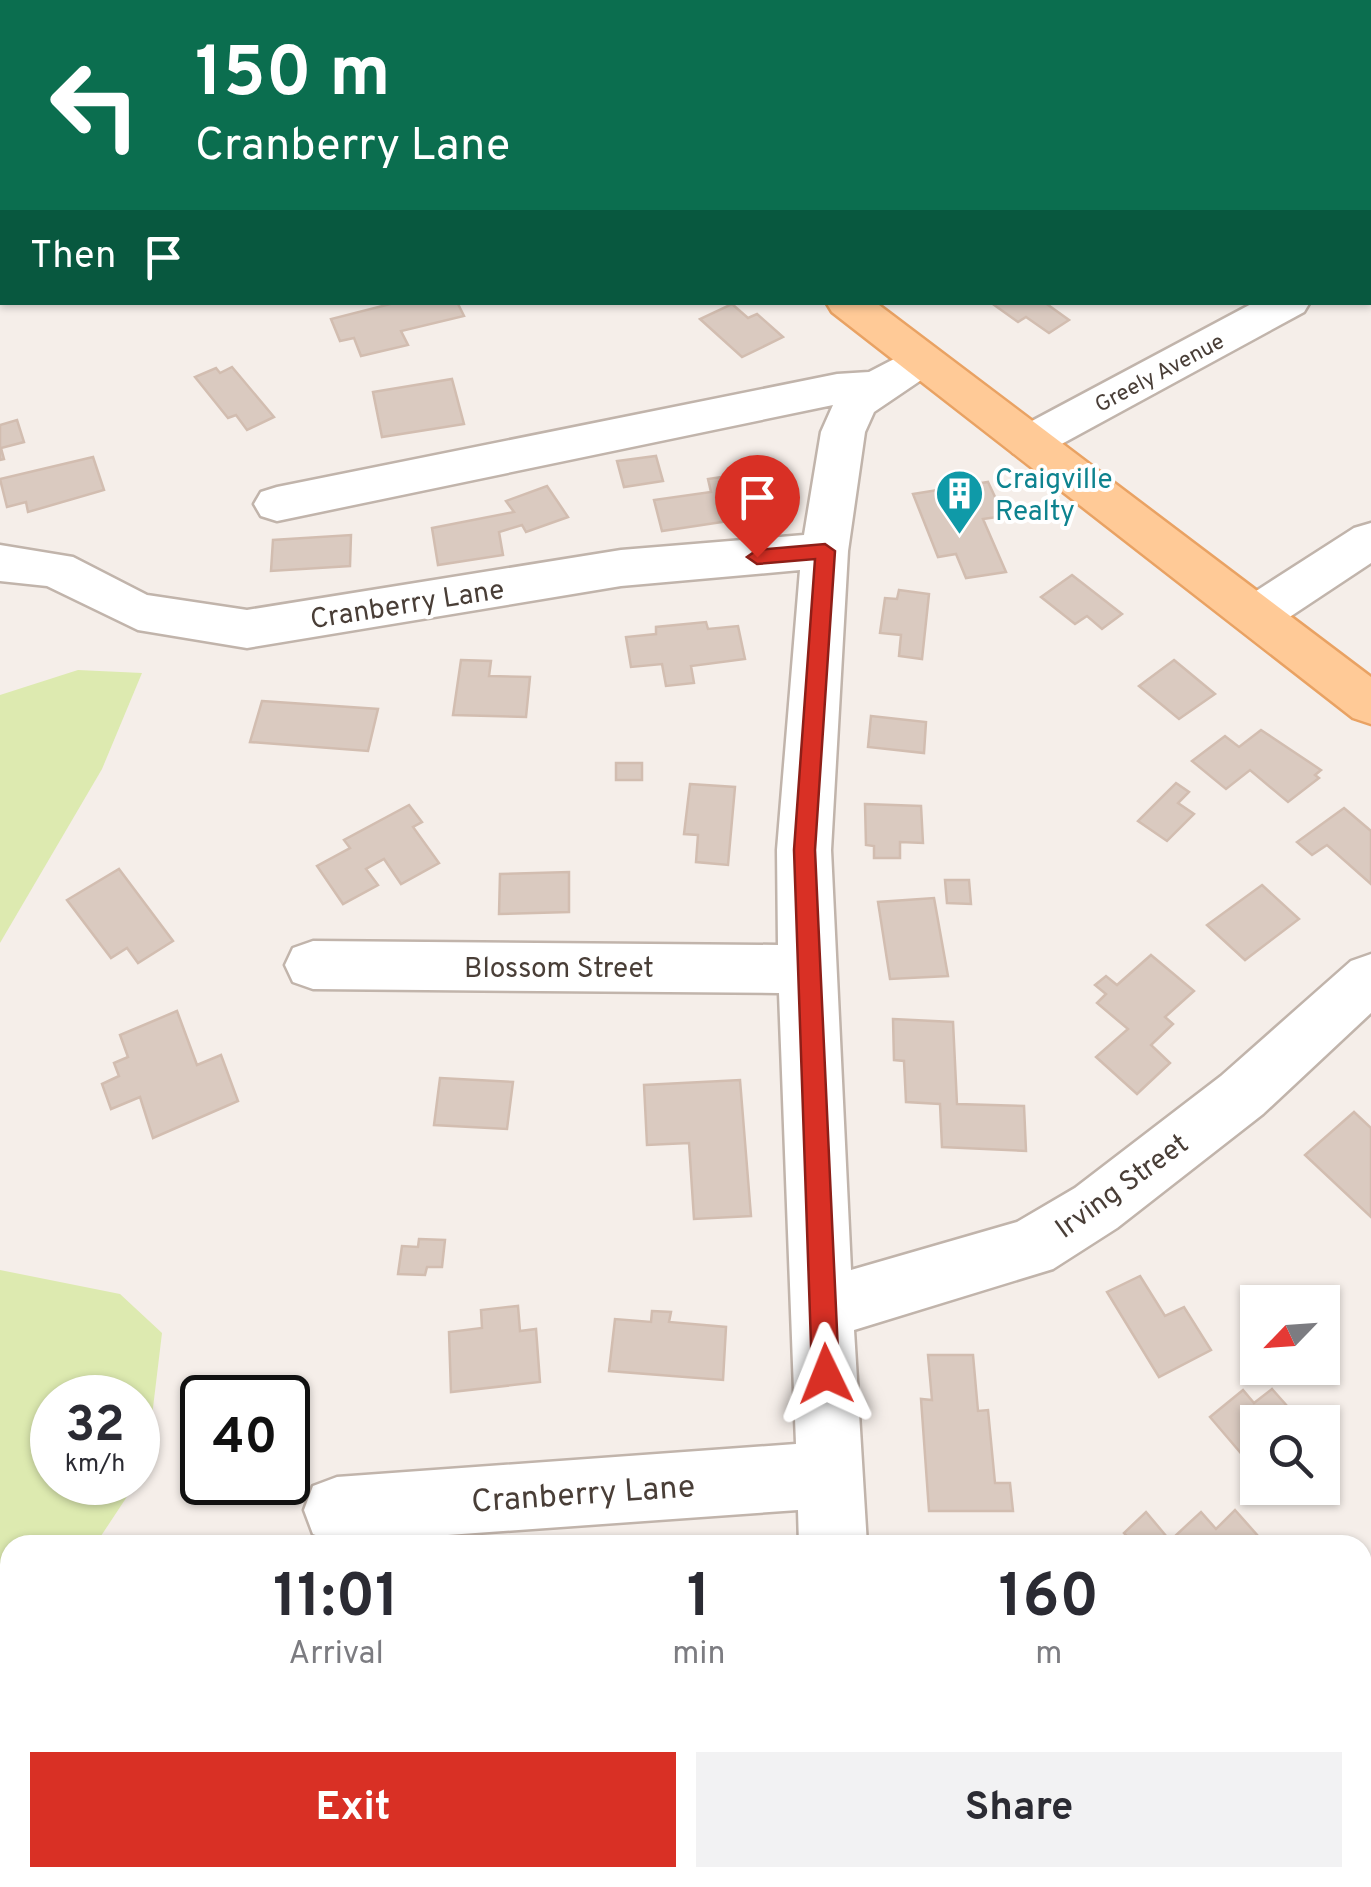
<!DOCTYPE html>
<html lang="en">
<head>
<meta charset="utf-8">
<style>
	body { margin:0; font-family:Overpass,sans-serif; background:#f2f2f3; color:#2b2b33; height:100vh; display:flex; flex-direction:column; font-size:38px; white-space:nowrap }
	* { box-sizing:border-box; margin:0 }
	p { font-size:32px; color:#7c7c81 }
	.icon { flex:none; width:55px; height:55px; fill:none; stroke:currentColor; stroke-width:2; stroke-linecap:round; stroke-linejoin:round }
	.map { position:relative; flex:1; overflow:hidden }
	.drawer { position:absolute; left:0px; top:1535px; width:1372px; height:352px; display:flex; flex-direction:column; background:#fff; border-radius:30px 30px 0 0; box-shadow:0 2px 8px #0004 }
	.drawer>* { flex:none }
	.hud { position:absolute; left:0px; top:0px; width:1372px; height:305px; box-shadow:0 2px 8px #0004; background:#0b6e4f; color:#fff; overflow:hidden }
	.needle { width:65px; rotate:245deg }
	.buttons { position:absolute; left:1240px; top:1285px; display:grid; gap:20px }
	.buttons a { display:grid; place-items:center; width:100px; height:100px; border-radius:0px; background:#fff; box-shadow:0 2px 8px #0004; font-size:50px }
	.speed { position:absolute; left:30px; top:1375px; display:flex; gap:20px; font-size:50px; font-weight:700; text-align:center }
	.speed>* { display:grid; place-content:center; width:130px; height:130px; border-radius:50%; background:#fff; box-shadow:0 2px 8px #0004; line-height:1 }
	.speed small { font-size:25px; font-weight:400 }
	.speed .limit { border:5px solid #111; border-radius:15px; background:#fff; color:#111 }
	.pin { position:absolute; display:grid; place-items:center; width:85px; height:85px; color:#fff; margin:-102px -42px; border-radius:50% 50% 50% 0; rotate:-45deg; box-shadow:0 0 10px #0007 }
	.pin .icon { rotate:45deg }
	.me { position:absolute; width:110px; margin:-55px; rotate:358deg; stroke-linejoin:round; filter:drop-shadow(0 0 8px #0008) }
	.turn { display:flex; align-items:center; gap:35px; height:210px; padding:0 30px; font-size:45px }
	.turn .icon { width:130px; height:130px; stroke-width:2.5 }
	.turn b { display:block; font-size:70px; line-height:85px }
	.then { display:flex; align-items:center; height:95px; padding:0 30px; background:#0003; gap:20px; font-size:38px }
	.eta { display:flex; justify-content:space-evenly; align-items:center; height:170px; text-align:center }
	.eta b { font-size:60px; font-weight:700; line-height:70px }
	.button { display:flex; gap:20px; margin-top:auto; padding:20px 30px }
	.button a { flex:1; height:115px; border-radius:0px; background:#d93025; color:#fff; font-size:40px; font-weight:700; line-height:115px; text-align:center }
	.button a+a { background:#f2f2f3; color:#2b2b33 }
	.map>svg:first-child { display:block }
</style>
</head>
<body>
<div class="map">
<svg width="1371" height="1887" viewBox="0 0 1371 1887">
	<rect width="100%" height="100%" fill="#f5eee9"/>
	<g fill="#ddeab0">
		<path d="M78 670 142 673 102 769 0 943V695Z"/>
		<path d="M0 1270 120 1294 162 1333 146 1466 138 1480V1398H52V1482L136 1483 95 1545H10V1704L0 1725Z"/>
		<path d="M0 1812 10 1815V1878H125L123 1887H0Z"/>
	</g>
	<g fill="#dacac0" stroke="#d2bdb0" stroke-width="2.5">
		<path d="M398 302H457L464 316 401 331 408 345 361 356 354 338 340 341 331 319Z"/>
		<path d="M990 302H1044L1069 320 1049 333 1026 317 1018 322Z"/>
		<path d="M732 304 748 318 757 314 783 337 742 357 700 319Z"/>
		<path d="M232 367 274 417 247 430 236 415 228 418 195 377 216 368 220 373Z"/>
		<path d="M452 379 464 424 382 437 373 392Z"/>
		<path d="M17 420 24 442 1 448 4 459 0 460V425Z"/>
		<path d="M656 456 663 481 624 487 617 461Z"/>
		<path d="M93 457 104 490 28 512 26 502 7 507 0 479Z"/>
		<path d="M729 476 742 519 662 531 654 500 711 492 708 479Z"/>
		<path d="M988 482 1004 516 983 519 1006 572 966 578 956 554 938 557 913 494Z"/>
		<path d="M547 486 568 517 526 532 522 525 499 532 503 555 438 565 432 528 514 512 506 501Z"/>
		<path d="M351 535 350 566 271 571 273 540Z"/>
		<path d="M1072 575 1122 614 1102 629 1087 616 1075 624 1041 597Z"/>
		<path d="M899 590 929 594 922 659 899 656 901 635 880 633 885 598 897 599Z"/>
		<path d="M706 622 708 629 738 626 745 659 691 666 694 683 666 686 662 664 631 667 626 637 656 634V627Z"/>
		<path d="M461 660 491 661 489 676 530 677 526 717 453 715Z"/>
		<path d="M1174 660 1215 694 1179 719 1139 686Z"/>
		<path d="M262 701 378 709 368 751 250 742Z"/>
		<path d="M871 716 926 722 924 753 868 747Z"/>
		<path d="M1261 730 1321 770 1315 775 1319 778 1288 802 1250 770 1226 789 1192 761 1225 736 1239 747Z"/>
		<rect x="616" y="763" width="26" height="17"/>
		<path d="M1176 783 1189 792 1178 803 1194 814 1167 841 1138 821Z"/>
		<path d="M690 784 735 787 728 865 696 862 698 835 684 834Z"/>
		<path d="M865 804 921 806 923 843 900 842V858H874V846L866 845Z"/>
		<path d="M409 805 422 822 413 827 439 863 401 884 384 859 366 869 378 885 343 904 317 866 350 848 344 840Z"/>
		<path d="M1344 808 1371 831V884L1327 845 1312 855 1297 842Z"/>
		<path d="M119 869 173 941 138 963 127 948 111 958 67 900Z"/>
		<path d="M569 872V912L499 914 500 874Z"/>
		<path d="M945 880H969L971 904 947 903Z"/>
		<path d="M1262 885 1299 919 1245 960 1207 925Z"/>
		<path d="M934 898 948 976 890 979 878 902Z"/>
		<path d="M1151 955 1194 991 1165 1017 1173 1024 1151 1045 1170 1063 1137 1094 1096 1057 1128 1029 1097 1003 1106 994 1095 985 1106 976 1117 985Z"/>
		<path d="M177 1011 197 1065 221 1055 238 1101 153 1138 140 1097 111 1109 102 1084 119 1076 114 1063 128 1057 120 1035Z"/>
		<path d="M893 1019 953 1022 957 1104 1024 1106 1026 1151 942 1147 940 1104 906 1102 904 1061 894 1060Z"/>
		<path d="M440 1078 513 1082 507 1129 434 1125Z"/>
		<path d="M740 1080 751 1216 694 1219 689 1143 647 1145 644 1085Z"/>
		<path d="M1354 1112 1371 1128V1217L1305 1155Z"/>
		<path d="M419 1239 445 1240 442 1267H427L425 1275 398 1274 402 1246 418 1247Z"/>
		<path d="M1140 1276 1165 1316 1184 1307 1211 1350 1159 1377 1107 1292Z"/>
		<path d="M518 1306 520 1331 536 1329 540 1382 451 1392 449 1332 482 1328 481 1310Z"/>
		<path d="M652 1311 671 1312 669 1322 726 1327 723 1380 609 1371 615 1319 651 1322Z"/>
		<path d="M928 1355H973L978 1411 988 1410 995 1483H1010L1013 1511H929L921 1399 932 1400Z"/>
		<path d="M1272 1389 1296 1416 1288 1422H1258V1447L1245 1458 1210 1417 1243 1390 1254 1403Z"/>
		<path d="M1235 1510 1266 1545H1181L1174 1537 1201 1512 1216 1529Z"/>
		<path d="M1146 1512 1167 1537 1158 1545H1135L1124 1533Z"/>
	</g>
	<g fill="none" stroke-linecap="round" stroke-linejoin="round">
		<defs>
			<g id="minor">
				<path d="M816 0H852L854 2H818Z"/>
				<path d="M0 197 2 198V223H0Z"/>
				<path d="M1371 245V272H1370V245Z"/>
				<path d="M1255 302H1310L1304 312 1045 453 1029 458 1013 453 1007 442 1013 431Z"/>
				<path d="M921 345 936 350 942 360 936 370 874 412 865 432 848 551 831 850 851 1270 1017 1222 1075 1188 1221 1076 1351 961 1371 954V1013L1263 1114 1117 1228 1053 1269 854 1330 867 1545H799L798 1510 337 1543 313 1534 304 1510 313 1486 337 1477 796 1444 779 993 313 989 293 982 285 965 293 948 313 941 778 945 777 850 800 570 621 586 247 648 138 630 47 586 0 581V545L73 557 147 595 247 610 621 550 804 535 821 432 833 405 277 521 261 516 254 504 261 492 277 487 837 374 869 372Z"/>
				<path d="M1371 523V563L1273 628 1256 633 1239 628 1232 615 1239 602 1354 528Z"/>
				<path d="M1371 1594V1668L1362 1671V1598Z"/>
				<path d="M815 1878H889L890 1887H816Z"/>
			</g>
			<g id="major">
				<path d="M443 0H480L482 2H445Z"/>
				<path d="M826 302H875L1371 677V724L1353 718 832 312Z"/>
			</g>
		</defs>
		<use href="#minor" stroke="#c1b4ab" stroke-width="5"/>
		<use href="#major" stroke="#e9a263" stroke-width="5"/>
		<use href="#minor" fill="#fff" fill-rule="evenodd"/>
		<use href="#major" fill="#ffca97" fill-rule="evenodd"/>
	</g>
	<path fill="#d93025" stroke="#8d1f18" stroke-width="2.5" d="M825 544 835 551 815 850 839 1374 835 1384 826 1388 816 1384 812 1374 794 850 815 559 757 564 747 557 757 550Z"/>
	<defs>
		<symbol id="building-pin" viewBox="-11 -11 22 30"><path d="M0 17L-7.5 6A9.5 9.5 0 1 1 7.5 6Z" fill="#0f9aa8" stroke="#fff"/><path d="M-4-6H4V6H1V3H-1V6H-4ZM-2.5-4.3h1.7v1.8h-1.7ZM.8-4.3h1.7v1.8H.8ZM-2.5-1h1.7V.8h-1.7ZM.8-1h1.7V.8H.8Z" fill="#fff"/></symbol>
	</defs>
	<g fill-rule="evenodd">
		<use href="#building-pin" x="932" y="466" width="55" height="75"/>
	</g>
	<g text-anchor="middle" stroke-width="8" stroke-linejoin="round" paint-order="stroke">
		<g font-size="22" fill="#493e37" stroke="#fff">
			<text transform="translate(1159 372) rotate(-28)" y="8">Greely Avenue</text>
		</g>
		<g font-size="28" fill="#0d838f" stroke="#fff" text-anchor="start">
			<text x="995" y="488">Craigville<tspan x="995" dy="32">Realty</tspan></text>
		</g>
		<g font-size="28" fill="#493e37" stroke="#fff">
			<text transform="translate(407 603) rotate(-9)" y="10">Cranberry Lane</text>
			<text x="559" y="977">Blossom Street</text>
			<text transform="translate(1121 1185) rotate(-36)" y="10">Irving Street</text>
		</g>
		<g font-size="32" fill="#493e37" stroke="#fff">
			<text transform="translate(583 1493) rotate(-4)" y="11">Cranberry Lane</text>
		</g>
	</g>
</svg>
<div class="buttons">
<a><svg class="needle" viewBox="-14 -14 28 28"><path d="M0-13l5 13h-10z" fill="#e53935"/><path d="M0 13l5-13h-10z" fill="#7c7c81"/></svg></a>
<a><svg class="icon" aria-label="search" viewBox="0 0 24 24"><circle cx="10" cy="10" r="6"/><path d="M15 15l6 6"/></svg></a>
</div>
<div class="speed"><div>32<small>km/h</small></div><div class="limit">40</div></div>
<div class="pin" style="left:757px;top:557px;background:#d93025"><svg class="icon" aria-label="arrive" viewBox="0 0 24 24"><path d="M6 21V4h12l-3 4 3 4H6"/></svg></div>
<svg class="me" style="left:826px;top:1374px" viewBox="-20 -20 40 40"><path d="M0-17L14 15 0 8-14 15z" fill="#d93025" stroke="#fff" stroke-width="4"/></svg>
<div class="hud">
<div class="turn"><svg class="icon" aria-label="left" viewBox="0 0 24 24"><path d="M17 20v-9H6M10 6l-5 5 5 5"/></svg><div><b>150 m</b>Cranberry Lane</div></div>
<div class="then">Then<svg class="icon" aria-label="arrive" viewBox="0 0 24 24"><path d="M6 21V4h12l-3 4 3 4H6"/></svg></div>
</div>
<section class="drawer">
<div class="eta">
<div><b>11:01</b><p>Arrival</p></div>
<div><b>1</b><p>min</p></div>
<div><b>160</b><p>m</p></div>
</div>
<div class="button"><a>Exit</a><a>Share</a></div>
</section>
</div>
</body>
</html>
